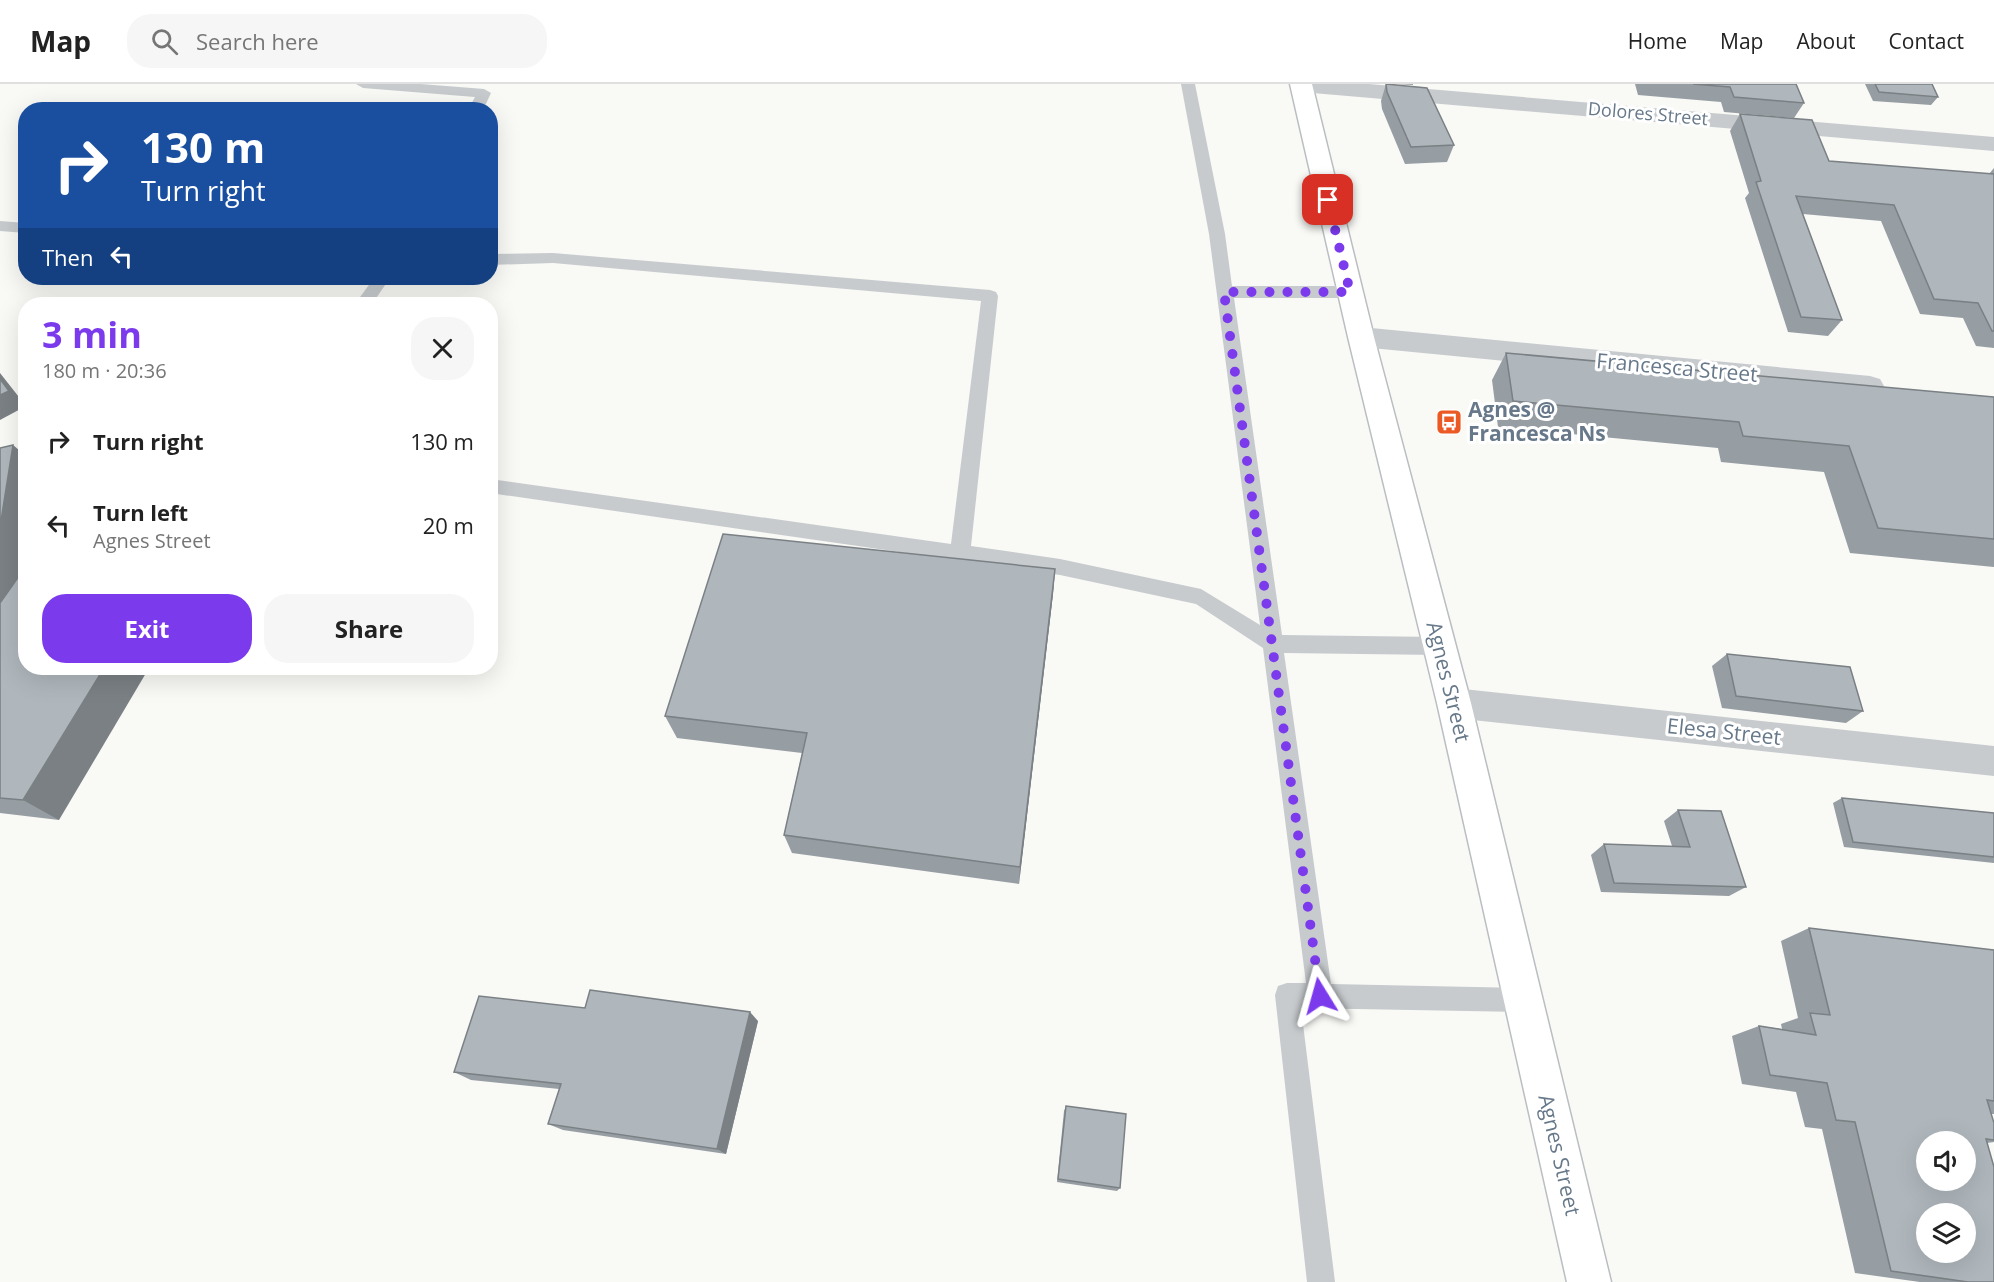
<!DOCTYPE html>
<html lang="en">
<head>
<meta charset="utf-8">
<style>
	body { margin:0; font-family:"Open Sans",sans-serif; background:#f6f6f6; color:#222; height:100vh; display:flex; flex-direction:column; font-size:22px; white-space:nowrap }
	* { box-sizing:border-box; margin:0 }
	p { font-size:20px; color:#767676 }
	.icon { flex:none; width:33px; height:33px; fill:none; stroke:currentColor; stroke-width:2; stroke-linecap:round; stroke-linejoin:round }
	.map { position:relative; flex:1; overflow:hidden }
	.panel { position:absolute; left:18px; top:213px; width:480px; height:378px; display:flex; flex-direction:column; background:#fff; border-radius:24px; box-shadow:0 6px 24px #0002 }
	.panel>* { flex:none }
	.hud { position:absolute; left:18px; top:18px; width:480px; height:183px; border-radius:24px; box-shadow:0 6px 24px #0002; background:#1a4fa0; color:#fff; overflow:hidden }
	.controls { position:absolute; left:1916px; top:1047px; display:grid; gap:12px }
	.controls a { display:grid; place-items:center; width:60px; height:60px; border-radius:50%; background:#fff; box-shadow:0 6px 24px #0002; font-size:30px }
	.pin { position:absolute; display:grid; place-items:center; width:51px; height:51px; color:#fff; margin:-26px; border-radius:12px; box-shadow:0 3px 9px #0006 }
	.me { position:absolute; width:66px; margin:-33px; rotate:352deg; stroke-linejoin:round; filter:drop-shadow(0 0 4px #0008) }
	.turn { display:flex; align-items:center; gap:21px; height:126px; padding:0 24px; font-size:27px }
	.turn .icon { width:78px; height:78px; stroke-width:2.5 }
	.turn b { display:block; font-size:42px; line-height:51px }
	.then { display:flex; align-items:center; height:57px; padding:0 24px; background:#0003; gap:12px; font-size:22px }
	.round { display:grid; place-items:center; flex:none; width:63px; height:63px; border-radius:24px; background:#f6f6f6 }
	.headline { display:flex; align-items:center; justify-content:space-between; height:102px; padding:0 24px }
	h1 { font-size:36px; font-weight:700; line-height:45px; color:#7c3aed }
	.primary-button { display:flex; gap:12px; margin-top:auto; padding:12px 24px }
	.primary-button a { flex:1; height:69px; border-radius:24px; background:#7c3aed; color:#fff; font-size:24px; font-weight:700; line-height:69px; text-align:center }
	.primary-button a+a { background:#f6f6f6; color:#222 }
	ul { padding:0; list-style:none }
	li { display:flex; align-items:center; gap:18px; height:84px; padding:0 24px }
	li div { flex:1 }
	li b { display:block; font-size:22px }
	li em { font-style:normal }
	header { display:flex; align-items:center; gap:36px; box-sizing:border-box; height:84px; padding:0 30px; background:#fff; border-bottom:2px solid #e0e0e0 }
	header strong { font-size:28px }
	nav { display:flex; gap:33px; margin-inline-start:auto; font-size:21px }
	.search { width:420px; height:54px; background:#f6f6f6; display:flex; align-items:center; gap:15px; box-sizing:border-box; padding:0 21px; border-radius:24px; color:#767676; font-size:22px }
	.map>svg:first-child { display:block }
</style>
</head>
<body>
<header>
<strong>Map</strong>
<div class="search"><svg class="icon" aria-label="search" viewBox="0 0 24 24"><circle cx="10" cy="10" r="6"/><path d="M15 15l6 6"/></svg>Search here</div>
<nav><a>Home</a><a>Map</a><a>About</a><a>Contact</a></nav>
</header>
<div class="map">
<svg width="1994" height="1198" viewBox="0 0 1994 1198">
	<rect width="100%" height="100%" fill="#f9f9f6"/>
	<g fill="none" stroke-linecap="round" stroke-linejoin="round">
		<defs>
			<path id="primary" d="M1290 0H1312L1374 253 1471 619 1611 1198H1567L1437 619 1348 253Z"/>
		</defs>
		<use href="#primary" stroke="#babec2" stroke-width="3"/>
		<g fill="#c7cbce" fill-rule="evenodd">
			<path d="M356 0H421L484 5 491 9 483 26H468L475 13 363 4Z"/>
			<path d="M1181 0H1195L1225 150 1232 202H1350L1356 204 1358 208 1356 212 1350 214H1234L1282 551 1439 553 1446 556 1449 562 1446 568 1439 571 1284 569 1331 900 1522 904 1531 907 1534 916 1531 925 1522 928 1301 924 1335 1198H1307L1275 911 1278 902 1287 899H1306L1263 564 1196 520 1060 491 490 409V395L951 460 981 217 553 179 490 181V170L553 169 990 206 996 208 998 212 971 462 1060 475 1201 505 1260 541 1209 150Z"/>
			<path d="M0 137 26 139V149L0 147Z"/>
			<path d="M374 194H390L372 220H355Z"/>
		</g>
		<g fill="#c7cbce" fill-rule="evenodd">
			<path d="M1290 0H1369L1994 53V67L1301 8 1293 6Z"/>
			<path d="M1361 243 1870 292 1880 295 1884 302 1880 309 1870 312 1361 263 1351 260 1348 253 1351 246Z"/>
			<path d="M1454 604 1994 662V692L1454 634 1442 629 1437 619 1442 609Z"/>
		</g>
		<use href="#primary" fill="#fff" fill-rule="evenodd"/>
	</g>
	<g fill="#969da3">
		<path d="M1386 0 1454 61 1447 78 1405 80 1382 25 1381 17Z"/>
		<path d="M1396 0H1413V1Z"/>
		<path d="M1635 0H1796L1804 19 1794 34 1724 28 1721 18 1638 11Z"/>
		<path d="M1865 0H1932L1938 13 1931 21 1873 17Z"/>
		<path d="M1740 30 1829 77 1989 90 1994 84V264L1976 262 1963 234 1920 230 1881 137 1803 130 1842 236 1828 252 1788 248 1745 114 1749 109 1730 47Z"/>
		<path d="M1506 269 1994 313V483L1850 469 1824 388 1721 378 1718 364 1498 343 1492 296Z"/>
		<path d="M0 364 19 491 59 736 0 729Z"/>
		<path d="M1055 485 1053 510 1019 800 792 769 784 751 802 669 677 654 665 632Z"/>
		<path d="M1727 570 1863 627 1846 639 1722 624 1712 582Z"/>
		<path d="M1842 714 1994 729V779L1844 763 1833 719Z"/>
		<path d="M1678 726 1746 803 1729 812 1601 808 1591 771 1604 760 1672 762 1664 737Z"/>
		<path d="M1809 844 1994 866V1030H1991L1994 1039V1058L1987 1059 1994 1198H1920L1855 1189 1822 1045 1805 1043 1796 1008 1742 1000 1732 952 1759 942 1782 945 1781 940 1798 934 1781 857Z"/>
		<path d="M585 924 758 937 726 1070 563 1046 548 1040 559 1005 471 996 454 988Z"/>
		<path d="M1066 1022 1120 1104 1117 1107 1057 1098 1064 1027Z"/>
	</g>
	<g fill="#7a8084">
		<path d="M0 289 26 322 0 336Z"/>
		<path d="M13 361 26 372V448L6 582 0 578V443Z"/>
		<path d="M1055 485 1053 510 1019 800 1020 783Z"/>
		<path d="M104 584H149L59 736 23 716Z"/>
		<path d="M750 928 758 937 726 1070 717 1065Z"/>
	</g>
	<g fill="#afb7bd" stroke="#7a8084" stroke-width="1.5" fill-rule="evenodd">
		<path d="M1386 0 1427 4 1454 61 1411 63 1387 8Z"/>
		<path d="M1693 0H1796L1804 19 1734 13 1730 3Z"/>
		<path d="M1875 0H1932L1938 13 1879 8Z"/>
		<path d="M1740 30 1812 36 1829 77 1994 90V247H1992L1978 219 1934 215 1894 121 1796 112 1842 236 1801 233 1756 98 1761 97Z"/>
		<path d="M1506 269 1994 313V455L1878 444 1849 362 1743 352 1739 338 1513 317Z"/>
		<path d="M0 295 9 307 0 311Z"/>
		<path d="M13 361 0 443V364Z"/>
		<path d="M723 450 1055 485 1020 783 784 751 807 649 665 632Z"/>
		<path d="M26 482V584H104L23 716 0 714V519Z"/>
		<path d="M1727 570 1850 583 1863 627 1736 612Z"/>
		<path d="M1842 714 1994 729V773L1853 758Z"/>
		<path d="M1678 726 1721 727 1746 803 1614 799 1604 760 1690 763Z"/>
		<path d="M1809 844 1994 866V1017L1987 1016 1994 1039V1056L1986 1055 1994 1083V1198H1968L1891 1187 1855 1038 1836 1036 1827 999 1770 991 1759 942 1816 951 1810 929 1830 931ZM1926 1058H1965V1096H1926ZM1926 1130H1965V1168H1926Z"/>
		<path d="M590 906 750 928 717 1065 548 1040 561 1000 454 988 479 912 585 924Z"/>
		<path d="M1066 1022 1126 1030 1120 1104 1058 1095Z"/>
	</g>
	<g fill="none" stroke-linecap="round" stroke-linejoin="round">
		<path stroke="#7c3aed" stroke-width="10" stroke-dasharray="0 18" d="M1320 912 1224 208H1350L1328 116"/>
	</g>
	<defs>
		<symbol id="bus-square" viewBox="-11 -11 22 22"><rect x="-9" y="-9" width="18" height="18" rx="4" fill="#eb5a24" stroke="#fff"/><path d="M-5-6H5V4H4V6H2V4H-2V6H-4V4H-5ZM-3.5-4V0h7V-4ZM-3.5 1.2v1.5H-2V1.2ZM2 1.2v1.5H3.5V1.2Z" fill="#fff"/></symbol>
	</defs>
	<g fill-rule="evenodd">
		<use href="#bus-square" x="1434" y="323" width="30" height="30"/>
	</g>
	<g text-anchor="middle" stroke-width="6" stroke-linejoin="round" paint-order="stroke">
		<g font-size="18" fill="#667889" stroke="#fff">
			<text transform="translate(1648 30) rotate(5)" y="6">Dolores Street</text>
		</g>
		<g font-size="21" fill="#667889" stroke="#fff">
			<text transform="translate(1677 284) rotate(5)" y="7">Francesca Street</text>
			<text transform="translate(1448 598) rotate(76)" y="7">Agnes Street</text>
			<text transform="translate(1724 648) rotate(6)" y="7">Elesa Street</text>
			<text transform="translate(1559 1071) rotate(77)" y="7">Agnes Street</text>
		</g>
		<g font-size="21" font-weight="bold" fill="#667889" stroke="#fff" text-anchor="start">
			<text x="1468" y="333">Agnes @<tspan x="1468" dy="24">Francesca Ns</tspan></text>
		</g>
	</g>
</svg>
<div class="controls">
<a><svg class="icon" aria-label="sound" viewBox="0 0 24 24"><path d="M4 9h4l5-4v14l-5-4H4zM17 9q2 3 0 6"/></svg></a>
<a><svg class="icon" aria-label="layers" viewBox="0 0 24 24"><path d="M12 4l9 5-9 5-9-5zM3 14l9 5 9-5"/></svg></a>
</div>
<div class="pin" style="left:1328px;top:116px;background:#d93025"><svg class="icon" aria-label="arrive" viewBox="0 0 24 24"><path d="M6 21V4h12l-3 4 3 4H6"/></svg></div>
<svg class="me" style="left:1320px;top:912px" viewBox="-20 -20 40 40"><path d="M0-17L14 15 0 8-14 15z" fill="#7c3aed" stroke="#fff" stroke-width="4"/></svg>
<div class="hud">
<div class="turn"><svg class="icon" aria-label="right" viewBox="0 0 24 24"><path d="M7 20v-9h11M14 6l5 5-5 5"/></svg><div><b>130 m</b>Turn right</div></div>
<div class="then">Then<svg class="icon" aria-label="left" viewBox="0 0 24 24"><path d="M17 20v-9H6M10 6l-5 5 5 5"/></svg></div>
</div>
<section class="panel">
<div class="headline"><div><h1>3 min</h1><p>180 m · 20:36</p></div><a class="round"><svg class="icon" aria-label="close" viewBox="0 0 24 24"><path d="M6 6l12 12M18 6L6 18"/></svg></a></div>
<ul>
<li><svg class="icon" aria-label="right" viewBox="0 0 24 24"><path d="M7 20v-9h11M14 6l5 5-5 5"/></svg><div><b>Turn right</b></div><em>130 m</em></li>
<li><svg class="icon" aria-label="left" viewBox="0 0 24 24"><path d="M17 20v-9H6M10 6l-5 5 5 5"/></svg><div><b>Turn left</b><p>Agnes Street</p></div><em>20 m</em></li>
</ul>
<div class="primary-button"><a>Exit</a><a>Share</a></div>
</section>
</div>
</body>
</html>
